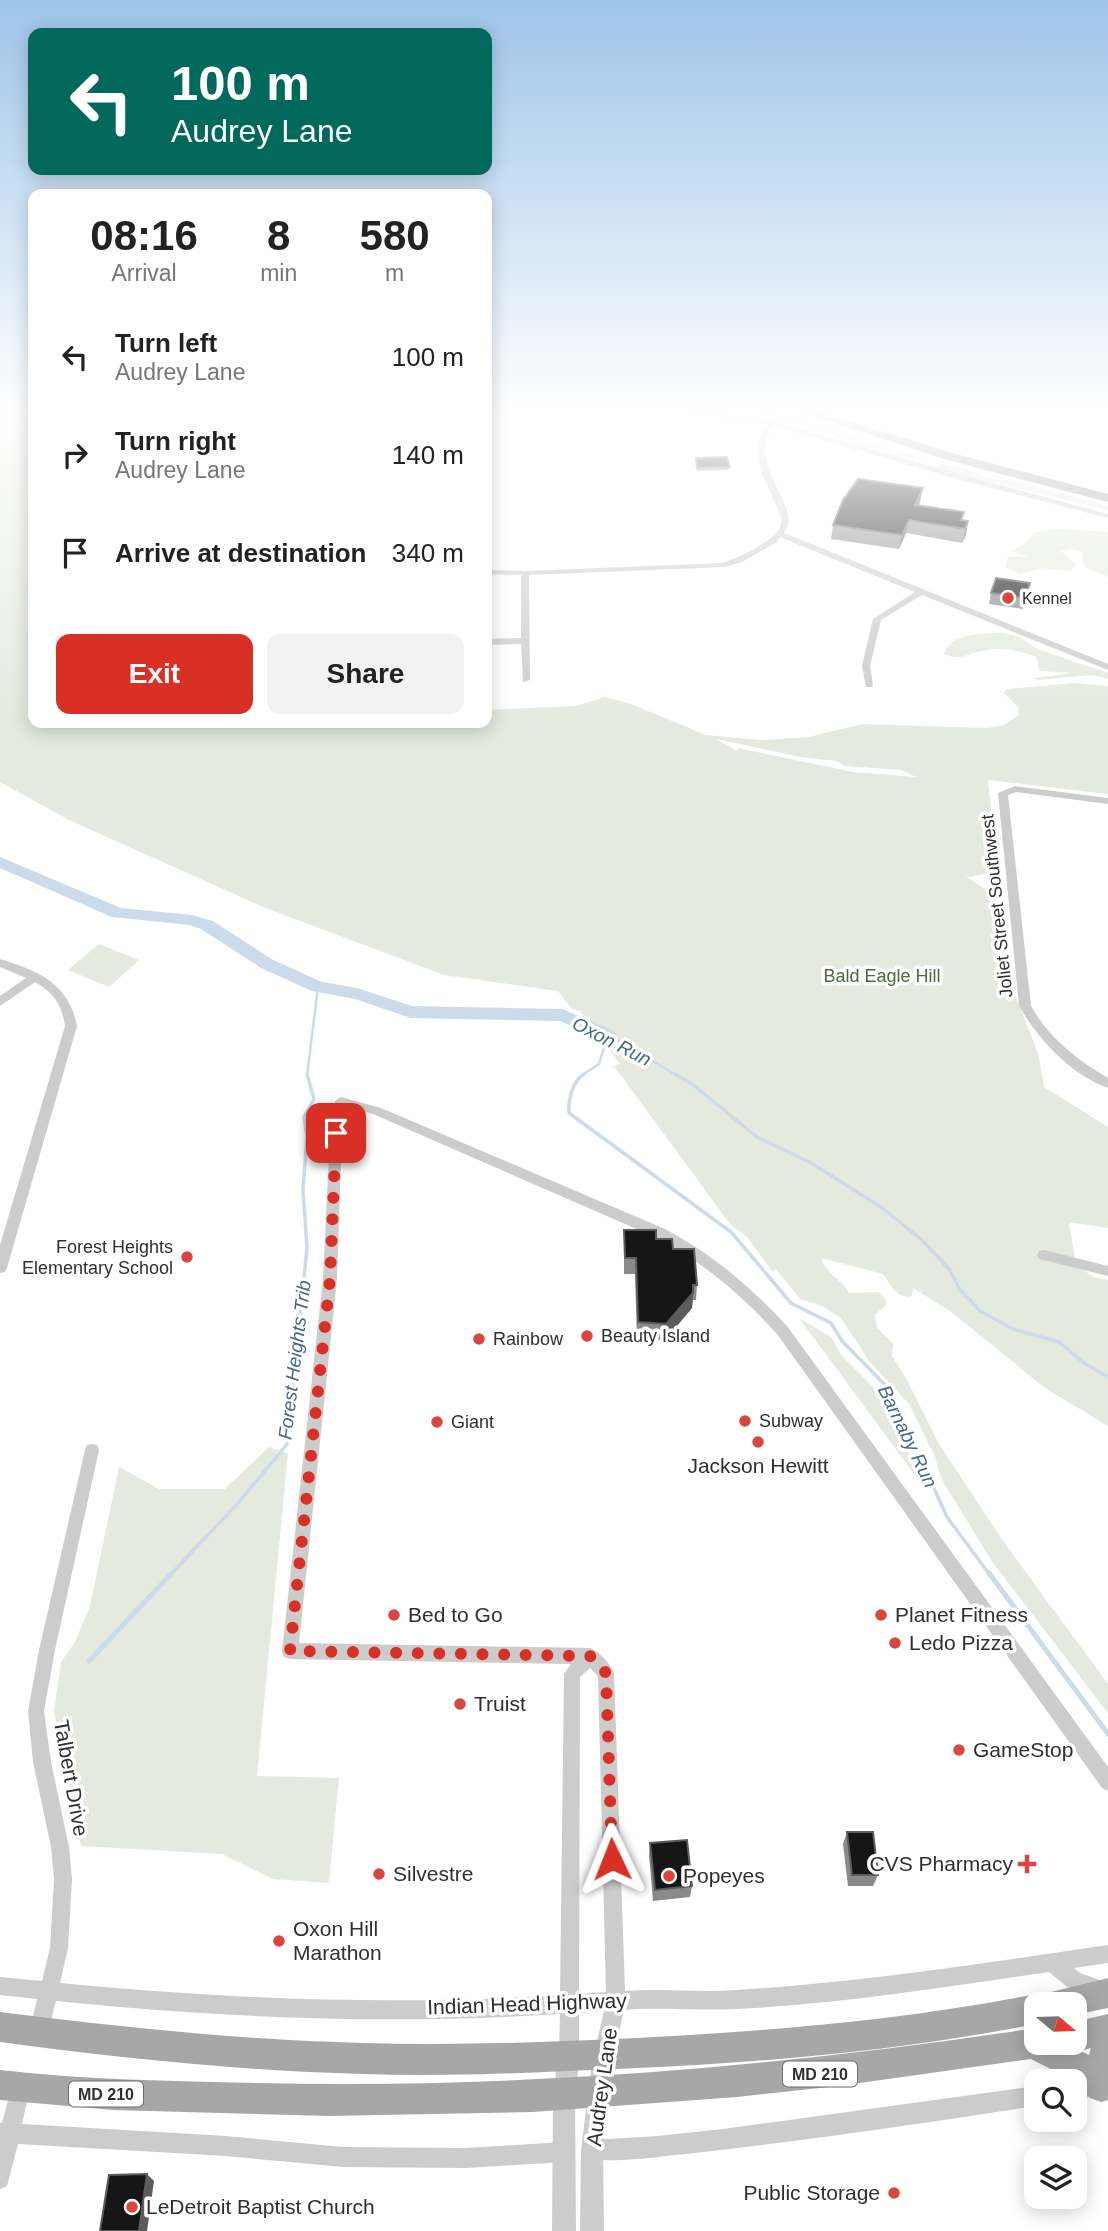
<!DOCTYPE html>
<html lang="en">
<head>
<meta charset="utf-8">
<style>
	body { margin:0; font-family:Helvetica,sans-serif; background:#f2f2f2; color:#222; height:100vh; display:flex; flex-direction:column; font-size:26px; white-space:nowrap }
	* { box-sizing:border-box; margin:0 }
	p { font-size:23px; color:#767676 }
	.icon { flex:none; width:38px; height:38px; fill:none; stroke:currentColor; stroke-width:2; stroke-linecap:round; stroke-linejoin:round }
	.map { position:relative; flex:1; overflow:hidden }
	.sheet { position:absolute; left:28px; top:189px; width:464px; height:539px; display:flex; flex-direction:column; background:#fff; border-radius:14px; box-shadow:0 4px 18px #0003 }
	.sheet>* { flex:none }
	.banner { position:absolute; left:28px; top:28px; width:464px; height:147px; border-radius:14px; box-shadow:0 4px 18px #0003; background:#00695c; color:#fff; overflow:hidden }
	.needle { width:46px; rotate:109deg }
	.controls { position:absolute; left:1024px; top:1992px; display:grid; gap:14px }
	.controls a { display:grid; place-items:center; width:63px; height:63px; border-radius:14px; background:#fff; box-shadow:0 4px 18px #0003; font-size:35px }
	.pin { position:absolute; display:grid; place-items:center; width:60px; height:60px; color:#fff; margin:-30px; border-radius:14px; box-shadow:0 4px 10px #0006 }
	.me { position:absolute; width:77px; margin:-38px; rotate:358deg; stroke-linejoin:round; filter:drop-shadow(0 0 5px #0008) }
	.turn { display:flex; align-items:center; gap:24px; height:147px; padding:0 28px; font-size:32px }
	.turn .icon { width:91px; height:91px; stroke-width:2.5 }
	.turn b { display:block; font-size:49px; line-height:60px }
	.eta { display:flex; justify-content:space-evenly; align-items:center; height:119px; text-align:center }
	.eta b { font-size:42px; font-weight:700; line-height:49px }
	.cta { display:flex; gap:14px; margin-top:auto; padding:14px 28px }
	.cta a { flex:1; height:80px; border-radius:14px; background:#d93025; color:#fff; font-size:28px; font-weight:700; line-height:80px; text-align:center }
	.cta a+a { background:#f2f2f2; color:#222 }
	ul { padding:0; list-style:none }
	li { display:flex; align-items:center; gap:21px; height:98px; padding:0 28px }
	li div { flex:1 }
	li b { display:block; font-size:26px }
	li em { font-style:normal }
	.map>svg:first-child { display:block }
</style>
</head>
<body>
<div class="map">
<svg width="1108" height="2231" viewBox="0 0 1108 2231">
	<rect width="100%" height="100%" fill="#fff"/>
	<g fill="#e4ebde" fill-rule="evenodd">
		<path d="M731 408H774L779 410V414L784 416 922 458 917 460 851 443 825 431 782 419Z"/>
		<path d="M33 422V723H486L487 710 576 706 605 697 631 704 706 735 760 740 809 737 862 724 987 728 1004 725 1019 715 1018 707 1004 693 1006 689 1075 683 1108 686V794L988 780 998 872 968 877 964 875 998 898 996 901 1008 918 1011 985 1038 1053 1044 1087 1108 1127V1228L1069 1222 1076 1265 1094 1277 1108 1280V1426L1045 1388 950 1311 913 1288 912 1296C898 1300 890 1284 883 1274L821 1258C826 1275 842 1279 849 1293L878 1292 886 1300V1305L875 1315 877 1328 893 1344 892 1356 907 1380 939 1444 1003 1541 1108 1684V1713L993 1563 942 1480 934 1455 909 1404 869 1361 841 1318 822 1306 800 1299 776 1269 772 1271 747 1237 730 1224 614 1066 620 1064 580 1011 572 1009 558 991 444 975 263 907 69 820 0 782V431ZM716 739 800 757 836 761 845 766 901 770 916 777 853 772 738 748 737 751Z"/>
		<path d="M938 463 966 469 988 478 1014 481 1108 506V510L946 471 939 469Z"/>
		<path d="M1056 529 1108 532V577C1094 567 1083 576 1082 552L1072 549 1061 551 1076 565 1070 571 1041 568 1020 574 1005 567 1008 557H1028L1010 551 1025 544 1034 532Z"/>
		<path d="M1004 633 1021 638 1040 650 1108 673V679L1092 675 1038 680 1034 678 1073 673 1039 671 1037 657C1023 651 1002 647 987 650 970 652 961 662 944 654 950 633 985 633 1004 633Z"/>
		<path d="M99 944 139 960 109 987 68 970Z"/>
		<path d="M799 1318 831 1337 842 1356 889 1403 900 1422 915 1475Z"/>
		<path d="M269 1447 288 1453 257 1776 339 1778 329 1883 273 1879 222 1854 81 1846 54 1711 61 1662 75 1642 90 1606 119 1467 159 1489H225Z"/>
	</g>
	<path fill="#ccdbea" d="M0 408H33V422L0 431Z"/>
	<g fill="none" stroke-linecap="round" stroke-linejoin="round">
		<g stroke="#ccdbea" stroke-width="2.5">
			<path d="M307 1076 318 987"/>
			<path d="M581 1076 599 1064 608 1035 678 1076"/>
		</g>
		<g stroke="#ccdbea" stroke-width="3.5">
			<path d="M584 1074C572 1082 568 1100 569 1113L731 1232 791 1303 831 1323 842 1341 889 1389 947 1517 990 1575"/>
			<path d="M675 1074 692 1084 757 1137 811 1163 881 1207 922 1240 950 1270 960 1290 980 1311 1013 1329 1059 1342 1084 1363 1108 1377"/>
			<path d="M170 1575 240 1501 287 1444 307 1248 303 1189 307 1137 304 1117 314 1099 307 1074"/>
		</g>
		<g stroke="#ccdbea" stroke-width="5">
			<path d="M989 1573 1108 1734"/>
			<path d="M89 1661 172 1573"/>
		</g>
		<path fill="#ccdbea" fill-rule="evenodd" d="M0 857 121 908 192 915 213 921 273 960 322 982 357 988 412 1006 562 1009 614 1031 617 1035 614 1039 608 1041 560 1021 411 1018 355 999 312 991 261 968 201 929 190 925 112 917 0 868Z"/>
		<g fill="#ccc" fill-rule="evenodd">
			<path d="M649 408H674L772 421 959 474 1108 514V518L953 478 774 426C743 465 805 506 784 533L1108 664V670L922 595 881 620 870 666 873 685 872 687H866L862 666 873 619 915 592 780 537 777 542 742 562 724 567 529 575 530 680 523 682 521 644 486 645V639L521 638V575L486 574V570L525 571 723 563C738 558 776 541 781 525 783 518 779 511 776 505 764 479 747 450 767 424Z"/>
			<path d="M1015 786 1108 798V804L1016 792 1008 795 1031 1006C1049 1038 1077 1060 1108 1078V1088C1071 1075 1038 1039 1019 1006L998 793Z"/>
			<path d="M0 959C38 971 69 983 77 1026L7 1268 5 1272 0 1273V1245L65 1026C62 1005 54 993 35 982L0 1006V996L26 978 0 967Z"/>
			<path d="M341 1097 381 1108 665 1229C712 1254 751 1287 787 1326L1108 1767V1791L1102 1788 777 1334C741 1294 703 1262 655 1237L373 1114 346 1107 342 1133 337 1279 299 1643 590 1648C600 1652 610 1663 614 1673L625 1991C662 1988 700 1993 737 1990 862 1982 985 1963 1108 1945V1963L1074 1968 1080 1973 1108 1983V2001L1067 1987 1049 1972C945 1987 841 2004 736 2009 698 2011 661 2007 624 2010L614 2054 611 2061 604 2064 597 2061 594 2054 604 2011 579 2013V2056L576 2063 569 2066 562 2063 559 2056 560 2014C392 2025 223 2018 56 2001L46 2039 39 2042 32 2039 29 2032 37 1999 0 1995V1977L42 1981 50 1948 54 1879 51 1847 33 1762 28 1711 39 1650 85 1450 87 1445 92 1444 97 1445 99 1450 55 1650 44 1711 51 1762 69 1847 72 1879 68 1948 60 1983C226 1999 394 2006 560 1995L564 1674 571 1664 290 1659 284 1657 282 1651 323 1279 330 1133 335 1101ZM590 1668 598 1676 606 1992 579 1994 580 1677Z"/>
			<path d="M1044 1250 1108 1266V1276L1039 1259 1037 1255 1039 1251Z"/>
			<path d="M1098 2077 1105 2080 1108 2087 1105 2094 1074 2100V2081H1073Z"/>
			<path d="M20 2078 27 2081 30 2088 22 2124 226 2136 343 2147 466 2148 563 2142 570 2145 573 2152 570 2159 563 2162 466 2168 343 2167 226 2156 18 2144 7 2186 0 2189V2123H2L13 2081Z"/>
			<path d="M1036 2086V2106C920 2124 803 2141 686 2154 662 2156 605 2165 585 2157L582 2150 585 2143 592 2140 658 2136 723 2129Z"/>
		</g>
		<g fill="#ccc" fill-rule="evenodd">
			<path d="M604 2043 612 2046 615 2054 603 2150 604 2231H580L581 2150 593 2054 596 2046Z"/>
			<path d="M569 2045 577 2048 580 2056 575 2096 576 2231H552L553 2096 558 2056 561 2048Z"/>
		</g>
		<g fill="#a7a7a7" fill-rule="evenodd">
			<path d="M1108 1978V2008L1074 2015V2004H1036V2024C904 2050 772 2062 637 2068 546 2072 454 2077 363 2074 241 2071 120 2058 0 2042V2012C120 2027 241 2040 363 2043 454 2046 546 2042 637 2038 771 2031 904 2020 1036 1994L1046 1998 1047 1993Z"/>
			<path d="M1108 2014V2100L1101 2102 1090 2098 1074 2081 1031 2059 838 2086 737 2097 533 2112 329 2116 113 2110 0 2100V2070C86 2080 172 2081 258 2083 519 2089 778 2067 1036 2028V2042H1074V2022ZM1091 2048 1089 2055 1080 2051Z"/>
		</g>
		<path fill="#969696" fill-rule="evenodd" d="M788 408H807L952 453 1108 494V502L944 459Z"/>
	</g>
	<g fill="#8a8a8a">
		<path d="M696 458 730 467 729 470 697 471Z"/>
		<path d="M920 502 919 506 962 520 968 521 966 535 962 543 906 533 899 549 831 539 833 525Z"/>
		<path d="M1028 589 1033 592 1030 603 1024 605 1023 609 989 604 991 593Z"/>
		<path d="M624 1230 656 1239 673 1249 697 1285 696 1300H693L692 1308 665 1340 637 1338 635 1274H624Z"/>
		<path d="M847 1832 878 1875 873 1886H848L843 1844Z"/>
		<path d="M650 1843 692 1886 690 1897 653 1901 649 1855Z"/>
	</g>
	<g fill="#5c5c5c">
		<path d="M923 488 920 502 913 519 915 505Z"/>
		<path d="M909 520 906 533 899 549 902 535Z"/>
		<path d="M968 521 966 535 962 543 965 529Z"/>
		<path d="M1030 583 1027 594 1033 592 1030 603 1024 605 1023 609Z"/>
		<path d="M693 1293 692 1308 665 1340 666 1324Z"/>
		<path d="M147 2174 154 2181 147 2231H139Z"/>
	</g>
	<g fill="#161616" stroke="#5c5c5c" stroke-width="2">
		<path d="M727 457 730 467 697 468 696 458Z"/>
		<path d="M858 479 923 488 915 505 964 512 961 520 968 521 965 529 909 520 902 535 833 525 843 500Z"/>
		<path d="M996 578 1030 583 1028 589 1033 592 1026 594 1025 598 991 593Z"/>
		<path d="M624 1230H656V1239H672L673 1249H694L697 1285H693V1293L666 1324 638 1322 636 1258H625Z"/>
		<path d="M847 1832H873L878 1875H852Z"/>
		<path d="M687 1840 692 1886 655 1890 650 1843Z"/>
		<path d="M147 2174 139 2231H100L109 2175Z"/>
	</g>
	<linearGradient id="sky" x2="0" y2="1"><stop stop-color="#9dc4e9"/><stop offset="0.57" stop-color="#fff"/><stop offset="1" stop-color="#fff" stop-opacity="0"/></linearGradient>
	<rect width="1108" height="721" fill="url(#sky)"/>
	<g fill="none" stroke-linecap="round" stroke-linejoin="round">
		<path stroke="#d93025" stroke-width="12" stroke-dasharray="0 21.6" d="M336 1133 330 1279 290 1651 590 1656 606 1673 612 1859"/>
	</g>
	<g fill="#da463e" stroke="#fff" stroke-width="2.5">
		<circle cx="1008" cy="598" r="7"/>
		<circle cx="187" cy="1257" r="7"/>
		<circle cx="587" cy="1336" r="7"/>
		<circle cx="479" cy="1339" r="7"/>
		<circle cx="745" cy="1421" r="7"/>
		<circle cx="437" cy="1422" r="7"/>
		<circle cx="758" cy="1442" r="7"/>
		<circle cx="394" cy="1615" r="7"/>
		<circle cx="881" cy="1615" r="7"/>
		<circle cx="895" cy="1643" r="7"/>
		<circle cx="460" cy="1704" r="7"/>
		<circle cx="959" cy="1750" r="7"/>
		<path d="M1023.5 1853.5h7v7h7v7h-7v7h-7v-7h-7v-7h7z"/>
		<circle cx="379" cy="1874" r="7"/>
		<circle cx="669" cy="1876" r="7"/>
		<circle cx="279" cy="1941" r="7"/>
		<circle cx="894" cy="2193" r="7"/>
		<circle cx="132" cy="2207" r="7"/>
	</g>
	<g text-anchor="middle" stroke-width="7" stroke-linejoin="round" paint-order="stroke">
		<g font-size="16" fill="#2f2f2f" stroke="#fff" text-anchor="start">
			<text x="1022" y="604">Kennel</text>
		</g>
		<g fill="#fff" stroke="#6d6d6d" stroke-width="2">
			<rect x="783" y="2061.5" width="74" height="25" rx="5"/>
			<rect x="69" y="2081.5" width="74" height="25" rx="5"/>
		</g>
		<g font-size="16" font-weight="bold" fill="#2f2f2f">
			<text x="820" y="2080">MD 210</text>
			<text x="106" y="2100">MD 210</text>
		</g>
		<g font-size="18" fill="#2f2f2f" stroke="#fff">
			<text transform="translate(997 906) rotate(-96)" y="6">Joliet Street Southwest</text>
		</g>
		<g font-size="18" fill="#4e683f" stroke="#fff">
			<text x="882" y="982">Bald Eagle Hill</text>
		</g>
		<g font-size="18" fill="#2f2f2f" stroke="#fff" text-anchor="start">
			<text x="173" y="1253" text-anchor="end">Forest Heights<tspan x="173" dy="21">Elementary School</tspan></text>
			<text x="601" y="1342">Beauty Island</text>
			<text x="493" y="1345">Rainbow</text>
			<text x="759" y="1427">Subway</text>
			<text x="451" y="1428">Giant</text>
		</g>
		<g font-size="19" font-style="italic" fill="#42678c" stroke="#fff">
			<text transform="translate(612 1041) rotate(27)" y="7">Oxon Run</text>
			<text transform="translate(294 1360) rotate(-83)" y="7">Forest Heights Trib</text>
			<text transform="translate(908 1436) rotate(64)" y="7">Barnaby Run</text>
		</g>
		<g font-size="21" fill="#2f2f2f" stroke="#fff" text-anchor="start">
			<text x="758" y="1473" text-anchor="middle">Jackson Hewitt</text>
			<text x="408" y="1622">Bed to Go</text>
			<text x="895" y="1622">Planet Fitness</text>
			<text x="909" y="1650">Ledo Pizza</text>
			<text x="474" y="1711">Truist</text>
			<text x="973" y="1757">GameStop</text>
			<text x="1013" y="1871" text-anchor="end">CVS Pharmacy</text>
			<text x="393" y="1881">Silvestre</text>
			<text x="683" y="1883">Popeyes</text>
			<text x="293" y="1936">Oxon Hill<tspan x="293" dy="24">Marathon</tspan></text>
			<text x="880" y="2200" text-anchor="end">Public Storage</text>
			<text x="146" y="2214">LeDetroit Baptist Church</text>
		</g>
		<g font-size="21" fill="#2f2f2f" stroke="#fff">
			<text transform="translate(71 1778) rotate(80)" y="7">Talbert Drive</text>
			<text transform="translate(527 2004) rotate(-2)" y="7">Indian Head Highway</text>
			<text transform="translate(602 2087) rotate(-82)" y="7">Audrey Lane</text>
		</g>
	</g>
</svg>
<div class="controls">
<a><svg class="needle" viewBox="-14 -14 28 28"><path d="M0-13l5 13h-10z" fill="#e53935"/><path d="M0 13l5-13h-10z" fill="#767676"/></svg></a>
<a><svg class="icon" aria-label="search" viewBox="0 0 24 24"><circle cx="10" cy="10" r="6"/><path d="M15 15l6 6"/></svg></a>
<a><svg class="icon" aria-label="layers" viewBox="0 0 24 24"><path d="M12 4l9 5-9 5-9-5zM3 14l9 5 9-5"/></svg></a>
</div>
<div class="pin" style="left:336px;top:1133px;background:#d93025"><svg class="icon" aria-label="arrive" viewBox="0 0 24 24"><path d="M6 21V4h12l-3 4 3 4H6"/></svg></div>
<svg class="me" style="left:612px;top:1859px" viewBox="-20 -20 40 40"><path d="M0-17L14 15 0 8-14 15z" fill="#d93025" stroke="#fff" stroke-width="4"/></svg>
<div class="banner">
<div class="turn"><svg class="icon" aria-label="left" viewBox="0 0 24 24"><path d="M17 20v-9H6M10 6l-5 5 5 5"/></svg><div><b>100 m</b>Audrey Lane</div></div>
</div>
<section class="sheet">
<div class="eta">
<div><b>08:16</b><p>Arrival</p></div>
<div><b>8</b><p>min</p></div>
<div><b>580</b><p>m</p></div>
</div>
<ul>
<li><svg class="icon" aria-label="left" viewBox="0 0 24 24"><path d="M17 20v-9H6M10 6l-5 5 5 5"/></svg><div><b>Turn left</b><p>Audrey Lane</p></div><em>100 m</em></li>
<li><svg class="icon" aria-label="right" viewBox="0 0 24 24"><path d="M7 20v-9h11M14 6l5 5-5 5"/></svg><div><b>Turn right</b><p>Audrey Lane</p></div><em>140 m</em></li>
<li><svg class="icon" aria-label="arrive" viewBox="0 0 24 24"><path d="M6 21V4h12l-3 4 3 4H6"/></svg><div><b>Arrive at destination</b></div><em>340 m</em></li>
</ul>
<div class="cta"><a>Exit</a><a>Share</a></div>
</section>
</div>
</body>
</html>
